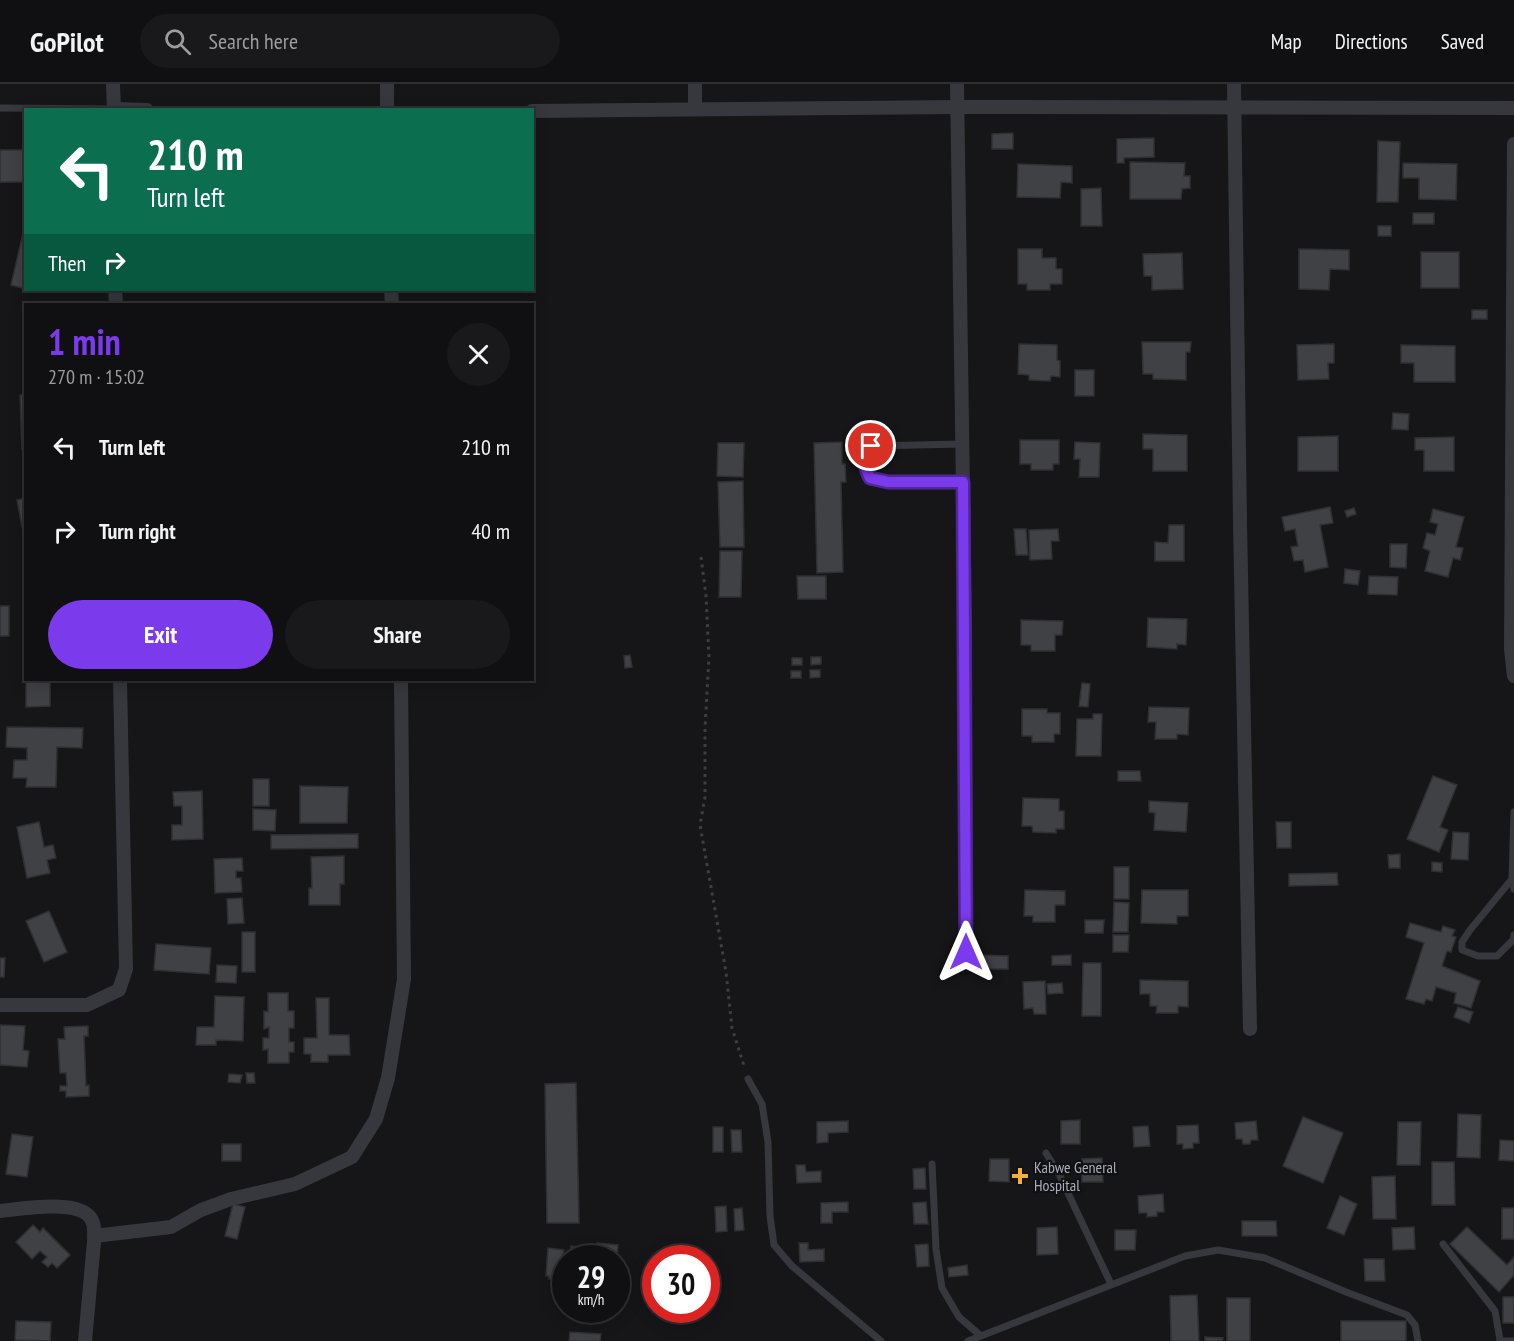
<!DOCTYPE html>
<html lang="en">
<head>
<meta charset="utf-8">
<style>
	body { margin:0; font-family:"PT Sans Narrow",sans-serif; background:#19191b; color:#f1f3f6; height:100vh; display:flex; flex-direction:column; font-size:22px; white-space:nowrap }
	* { box-sizing:border-box; margin:0 }
	p { font-size:20px; color:#9c9d9f }
	.icon { flex:none; width:33px; height:33px; fill:none; stroke:currentColor; stroke-width:2; stroke-linecap:round; stroke-linejoin:round }
	.map { position:relative; flex:1; overflow:hidden }
	.sheet { position:absolute; left:24px; top:219px; width:510px; height:378px; display:flex; flex-direction:column; background:#101012; border-radius:0px; box-shadow:0 3px 15px #0003,0 0 0 2px #303032 }
	.sheet>* { flex:none }
	.banner { position:absolute; left:24px; top:24px; width:510px; height:183px; border-radius:0px; box-shadow:0 3px 15px #0003,0 0 0 2px #303032; background:#0b6e4f; color:#fff; overflow:hidden }
	.speed { position:absolute; left:552px; top:1161px; display:flex; gap:12px; font-size:30px; font-weight:700; text-align:center }
	.speed>* { display:grid; place-content:center; width:78px; height:78px; border-radius:50%; background:#101012; box-shadow:0 3px 15px #0003,0 0 0 2px #303032; line-height:1 }
	.speed small { font-size:15px; font-weight:400 }
	.speed .limit { border:9px solid #d22; background:#fff; color:#111 }
	.pin { position:absolute; display:grid; place-items:center; width:51px; height:51px; color:#fff; margin:-26px; border:3px solid #fff; border-radius:50%; box-shadow:0 2px 6px #0007 }
	.me { position:absolute; width:66px; margin:-33px; rotate:0deg; stroke-linejoin:round; filter:drop-shadow(0 0 4px #0008) }
	.turn { display:flex; align-items:center; gap:21px; height:126px; padding:0 24px; font-size:27px }
	.turn .icon { width:78px; height:78px; stroke-width:2.5 }
	.turn b { display:block; font-size:42px; line-height:51px }
	.then { display:flex; align-items:center; height:57px; padding:0 24px; background:#0003; gap:12px; font-size:22px }
	.round { display:grid; place-items:center; flex:none; width:63px; height:63px; border-radius:32px; background:#19191b }
	.summary { display:flex; align-items:center; justify-content:space-between; height:102px; padding:0 24px }
	h1 { font-size:36px; font-weight:800; line-height:45px; color:#7c3aed }
	.action { display:flex; gap:12px; margin-top:auto; padding:12px 24px }
	.action a { flex:1; height:69px; border-radius:36px; background:#7c3aed; color:#fff; font-size:24px; font-weight:800; line-height:69px; text-align:center }
	.action a+a { background:#19191b; color:#f1f3f6 }
	ul { padding:0; list-style:none }
	li { display:flex; align-items:center; gap:18px; height:84px; padding:0 24px }
	li div { flex:1 }
	li b { display:block; font-size:22px }
	li em { font-style:normal }
	header { display:flex; align-items:center; gap:36px; box-sizing:border-box; height:84px; padding:0 30px; background:#101012; border-bottom:2px solid #303032 }
	header strong { font-size:28px }
	nav { display:flex; gap:33px; margin-inline-start:auto; font-size:21px }
	.search { width:420px; height:54px; background:#19191b; display:flex; align-items:center; gap:15px; box-sizing:border-box; padding:0 21px; border-radius:33px; color:#9c9d9f; font-size:22px }
	.map>svg:first-child { display:block }
</style>
</head>
<body>
<header>
<strong>GoPilot</strong>
<div class="search"><svg class="icon" aria-label="search" viewBox="0 0 24 24"><circle cx="10" cy="10" r="6"/><path d="M15 15l6 6"/></svg>Search here</div>
<nav><a>Map</a><a>Directions</a><a>Saved</a></nav>
</header>
<div class="map">
<svg width="1514" height="1257" viewBox="0 0 1514 1257">
	<rect width="100%" height="100%" fill="#161618"/>
	<g fill="#404145" stroke="#303034" stroke-width="1.5">
		<path d="M1013 49V65H992V50Z"/>
		<path d="M1154 54V73L1124 74V79H1117V55Z"/>
		<path d="M1378 57 1400 58 1398 118H1377Z"/>
		<rect x="0" y="66" width="26" height="32"/>
		<path d="M1130 78 1185 79 1184 92H1190V104L1182 105 1181 115H1130Z"/>
		<path d="M1403 79 1457 80 1456 116 1419 115V94H1403Z"/>
		<path d="M1018 80 1072 82V99L1061 98 1060 114 1017 113Z"/>
		<path d="M1101 104 1102 142H1081V105Z"/>
		<rect x="1413" y="129" width="21" height="11"/>
		<rect x="1378" y="142" width="13" height="10"/>
		<path d="M24 145H26V205L11 201Z"/>
		<path d="M1018 165H1042V174H1056V185H1062V200H1050V206H1027V200H1018Z"/>
		<path d="M1299 165 1349 166V186L1330 185 1329 206 1299 205Z"/>
		<rect x="1421" y="168" width="38" height="36"/>
		<path d="M1182 169 1183 205 1152 206V192H1144L1143 170Z"/>
		<rect x="1472" y="226" width="15" height="9"/>
		<path d="M1142 258H1191L1190 268H1186V296L1153 295V290H1143Z"/>
		<path d="M1019 260 1057 261V276L1060 277V293L1051 292 1050 297 1029 296V291L1018 290Z"/>
		<path d="M1334 260V279H1328L1329 295 1298 296 1297 261Z"/>
		<path d="M1401 261 1455 262V298H1414V279H1401Z"/>
		<rect x="1075" y="286" width="19" height="26"/>
		<path d="M20 311H26V365H22Z"/>
		<path d="M1393 329 1409 330 1408 346 1392 345Z"/>
		<path d="M1143 350 1187 351V387H1153V365H1143Z"/>
		<path d="M1338 352V387H1298V353Z"/>
		<path d="M1454 353V387H1424V366H1415V354Z"/>
		<path d="M1020 356H1059V380H1053V386H1031V380H1020Z"/>
		<path d="M842 358V380H845L846 398H841L843 488 817 489 814 359Z"/>
		<path d="M1075 358 1100 359 1099 393H1079L1080 375H1074Z"/>
		<path d="M718 359H744L743 393 717 392Z"/>
		<path d="M743 397 744 463H720L718 398Z"/>
		<path d="M26 414V458H25L17 416Z"/>
		<path d="M1330 423 1333 439 1320 441 1328 483 1305 488 1303 476 1294 477 1291 463 1298 462 1295 445 1285 447 1282 433Z"/>
		<path d="M1354 424 1356 430 1347 433 1345 427Z"/>
		<path d="M1433 425 1464 433 1456 463 1463 464 1460 476 1453 474 1448 493 1425 487 1430 467 1423 464 1427 449 1435 451 1438 440 1430 438Z"/>
		<path d="M1169 441H1184V477H1155V458L1168 459Z"/>
		<path d="M1014 445H1026L1028 471H1016Z"/>
		<path d="M1058 445 1059 457H1051L1052 475 1030 476 1029 446Z"/>
		<path d="M1390 460H1407L1406 484 1390 483Z"/>
		<path d="M720 467H742L741 513H719Z"/>
		<path d="M1345 485 1360 487 1358 501 1344 499Z"/>
		<path d="M797 492H826V515H798Z"/>
		<path d="M1369 492 1398 493 1397 511 1368 510Z"/>
		<rect x="0" y="522" width="9" height="30"/>
		<path d="M1148 534 1187 535 1186 561 1177 560V565L1147 563Z"/>
		<path d="M1021 536 1063 537 1062 551H1055V567H1031V561H1021Z"/>
		<path d="M630 571 632 583 625 584 624 572Z"/>
		<path d="M811 573H821V580L811 581Z"/>
		<rect x="792" y="574" width="10" height="7"/>
		<path d="M810 586H820V593L810 594Z"/>
		<rect x="791" y="587" width="10" height="7"/>
		<path d="M26 596H50V622L26 623Z"/>
		<path d="M1082 599 1090 600 1088 623 1079 622Z"/>
		<path d="M1149 623 1189 624 1188 651 1177 650V655H1155L1156 638H1148Z"/>
		<path d="M1022 625H1047V629H1060V650H1054V658H1032V652H1022Z"/>
		<path d="M1093 630H1102L1101 672H1076L1077 635H1093Z"/>
		<path d="M7 643 83 644 82 664 57 663 56 703H26L27 694H13L14 676H27V664L6 663Z"/>
		<path d="M1118 687H1140L1141 697H1118Z"/>
		<path d="M1433 692 1457 701 1440 743 1448 746 1439 768 1407 755Z"/>
		<rect x="253" y="695" width="16" height="27"/>
		<path d="M300 702 348 703 347 739H300Z"/>
		<path d="M202 707 203 755 172 756V741H182V722H174L173 708Z"/>
		<path d="M1023 714 1059 715V727H1064V745H1056V749L1033 748 1032 742H1022Z"/>
		<path d="M1149 717 1188 719 1186 748 1154 746 1155 729 1149 728Z"/>
		<path d="M253 725 276 726 275 747 253 746Z"/>
		<path d="M39 738 44 763 53 761 56 774 47 776 50 789 27 794 17 743Z"/>
		<path d="M1276 738H1291V764H1277Z"/>
		<path d="M1453 748 1469 749 1468 776 1451 775Z"/>
		<path d="M358 750V764L271 765V751Z"/>
		<path d="M1400 770V784H1389L1388 771Z"/>
		<path d="M344 772V800H340V821H309V804H312L311 773Z"/>
		<path d="M242 774 243 787H236V794H241L242 808 215 809 214 775Z"/>
		<path d="M1432 778 1442 779V788L1432 787Z"/>
		<rect x="1114" y="783" width="15" height="32"/>
		<path d="M1337 789 1338 801 1289 802V790Z"/>
		<path d="M1025 806 1065 807V821H1055V838H1033V832H1024Z"/>
		<path d="M1142 806H1188V832H1177V840L1141 839Z"/>
		<path d="M242 814 244 839 228 840 227 815Z"/>
		<path d="M1114 818 1129 819 1128 848H1113Z"/>
		<path d="M49 827 67 868 44 878 26 837Z"/>
		<path d="M1085 836H1104L1103 849H1085Z"/>
		<path d="M1410 839 1441 848 1443 842 1455 846 1452 852 1456 853 1451 868 1447 867 1442 882 1480 897 1471 924 1454 919 1456 909 1436 903 1432 917 1426 915 1424 920 1406 915 1424 859 1406 853Z"/>
		<rect x="242" y="848" width="13" height="40"/>
		<path d="M1113 851H1129L1128 868H1113Z"/>
		<path d="M156 860 211 864 209 890 154 886Z"/>
		<path d="M976 871 1008 872V885H976Z"/>
		<path d="M1071 871V881H1052V872Z"/>
		<path d="M0 874H5L4 893H0Z"/>
		<path d="M1083 879H1101V932H1082Z"/>
		<path d="M217 881 237 882 236 899 216 898Z"/>
		<path d="M1140 896 1188 897V923L1178 922V929H1156L1157 922H1150V910H1140Z"/>
		<path d="M1045 897 1046 930H1034L1033 924 1024 925 1023 898Z"/>
		<path d="M1062 899 1063 909 1048 910 1047 900Z"/>
		<path d="M268 909H288V927H294V944H289V958H294V968H289V979H268V965L263 966V954H269V943L264 945V927L268 928Z"/>
		<path d="M215 912 244 913 243 957 216 956V961H196L197 943H214Z"/>
		<path d="M316 914H329V951H349L350 971H328V978H311V970H304V954H317Z"/>
		<path d="M1458 923 1473 928 1469 939 1454 933Z"/>
		<path d="M0 941 25 942 23 966 29 967 27 983 0 981Z"/>
		<path d="M88 942V952H84L86 1002 89 1001V1012L66 1013V1007H60V1002H67L66 989H60L58 955H65L64 943Z"/>
		<path d="M246 989H254L255 999H247Z"/>
		<path d="M229 990 242 991 240 999 228 998Z"/>
		<path d="M576 999 579 1139H547L545 1000Z"/>
		<path d="M1458 1030 1481 1031 1480 1074 1457 1073Z"/>
		<path d="M1303 1033 1343 1049 1323 1099 1283 1082Z"/>
		<path d="M1080 1036V1060H1061V1037Z"/>
		<path d="M848 1037V1048L828 1049V1058L817 1059V1038Z"/>
		<path d="M1256 1037 1258 1056H1251L1250 1060H1243L1242 1055H1236L1235 1039Z"/>
		<path d="M1398 1038H1421L1420 1081H1397Z"/>
		<path d="M1198 1041 1199 1059H1193V1064L1183 1065V1060H1177V1042Z"/>
		<path d="M1148 1042 1150 1062 1134 1063 1133 1043Z"/>
		<rect x="713" y="1043" width="10" height="25"/>
		<path d="M731 1046H741L742 1068H732Z"/>
		<path d="M12 1050 33 1053 27 1093 6 1090Z"/>
		<path d="M1500 1056 1514 1057V1077L1499 1076Z"/>
		<rect x="222" y="1060" width="19" height="17"/>
		<path d="M1102 1074 1103 1098H1082V1075Z"/>
		<path d="M990 1075H1009V1098L989 1097Z"/>
		<path d="M1432 1078H1454L1455 1121H1432Z"/>
		<path d="M796 1081H805L806 1088 821 1087V1098L797 1099Z"/>
		<path d="M925 1084 926 1105H914L913 1085Z"/>
		<path d="M1395 1092 1396 1135H1373L1372 1093Z"/>
		<path d="M1163 1110 1164 1128H1157V1132L1147 1133V1129H1139L1138 1112Z"/>
		<path d="M1340 1112 1357 1120 1344 1151 1327 1144Z"/>
		<path d="M848 1118V1128H832V1139H821V1119Z"/>
		<path d="M926 1118 928 1140H914L913 1119Z"/>
		<path d="M233 1120 245 1123 237 1155 225 1152Z"/>
		<path d="M726 1122 727 1147 716 1148 715 1123Z"/>
		<path d="M742 1124 744 1146 735 1147 734 1125Z"/>
		<rect x="1502" y="1124" width="12" height="31"/>
		<path d="M1242 1137H1276L1277 1152H1242Z"/>
		<path d="M33 1141 40 1148 43 1144 70 1171 57 1184 52 1179 48 1183 42 1178 47 1173 40 1167 32 1175 16 1158Z"/>
		<path d="M1057 1143 1058 1170 1037 1171V1144Z"/>
		<path d="M1414 1143 1415 1165 1393 1166 1392 1144Z"/>
		<path d="M1467 1143 1507 1181 1514 1173V1191L1499 1208 1450 1160Z"/>
		<path d="M1115 1146H1136L1135 1166H1115Z"/>
		<path d="M597 1159 618 1161 617 1174H621L616 1197V1174H566V1187H563L562 1196 549 1195V1192H546L548 1164 564 1166 563 1170H570L571 1162 589 1164 588 1172 596 1173Z"/>
		<path d="M799 1159H808V1166L824 1165V1177L800 1178Z"/>
		<path d="M928 1160 929 1182 917 1183 915 1161Z"/>
		<path d="M1364 1175H1384L1385 1197H1365Z"/>
		<path d="M967 1181 968 1191 949 1193 948 1184Z"/>
		<path d="M1197 1211 1199 1257H1171L1170 1212Z"/>
		<rect x="1503" y="1213" width="11" height="26"/>
		<rect x="1227" y="1214" width="23" height="43"/>
		<path d="M16 1237 51 1238 50 1257 15 1256Z"/>
		<rect x="1341" y="1237" width="65" height="20"/>
		<path d="M570 1248 601 1250 600 1257H569Z"/>
		<path d="M1205 1253 1223 1254 1222 1257H1205Z"/>
	</g>
	<g fill="none" stroke-linecap="round" stroke-linejoin="round">
		<path stroke="#3d3f44" stroke-width="3" stroke-dasharray="3 4.5" stroke-linecap="butt" d="M701 473 706 512 709 573 705 644V713L700 741 726 888 732 944 745 985"/>
		<g stroke="#37383d" stroke-width="7">
			<path d="M0 24 114 25"/>
			<path d="M962 360 871 362 866 365C863 376 865 384 870 394L888 398H962"/>
			<path d="M1514 728 1512 795 1514 805"/>
			<path d="M1512 795 1470 846 1462 858V866L1478 872H1497L1513 856 1514 851"/>
			<path d="M748 995 762 1020 768 1058 770 1132 774 1161 792 1182 881 1257"/>
			<path d="M1046 1069 1059 1090 1111 1200"/>
			<path d="M932 1080 936 1165 942 1204 959 1233 981 1252"/>
			<path d="M1443 1160 1495 1227 1500 1256"/>
			<path d="M968 1257 1185 1172 1218 1166 1265 1174 1346 1208 1407 1231 1415 1241 1418 1257"/>
			<path d="M1500 1257H1514"/>
		</g>
		<g stroke="#37383d" stroke-width="14">
			<path d="M113 0 114 26"/>
			<path d="M387 0V26"/>
			<path d="M695 0V24"/>
			<path d="M957 0 965 542 966 868"/>
			<path d="M1234 0 1240 439 1250 945"/>
			<path d="M114 25 147 26"/>
			<path d="M532 27 957 23 1514 24"/>
			<path d="M1514 60 1511 565 1514 592"/>
			<path d="M115 206 116 220"/>
			<path d="M391 206 392 220"/>
			<path d="M0 921H87L119 906 126 885 120 596"/>
			<path d="M0 1127C21 1125 72 1116 88 1131 96 1138 94 1149 94 1158L85 1257"/>
			<path d="M94 1152 171 1143 201 1126 231 1115 295 1100 352 1073 376 1035 388 994 404 895 401 596"/>
		</g>
	</g>
	<g fill="none" stroke-linecap="round" stroke-linejoin="round">
		<defs>
			<path id="route" d="M871 362 866 365C863 376 865 384 870 394L888 398H963L966 868"/>
		</defs>
		<use href="#route" stroke="#51269a" stroke-width="15"/>
		<use href="#route" stroke="#7c3aed" stroke-width="10"/>
	</g>
	<path fill="#f2b134" stroke="#111113" stroke-width="2" d="M1017 1083h6v6h6v6h-6v6h-6v-6h-6v-6h6z"/>
	<g text-anchor="middle" stroke-width="4.5" stroke-linejoin="round" paint-order="stroke">
		<g font-size="16" fill="#a8adb8" stroke="#111113" text-anchor="start">
			<text x="1034" y="1089">Kabwe General<tspan x="1034" dy="18">Hospital</tspan></text>
		</g>
	</g>
</svg>
<div class="speed"><div>29<small>km/h</small></div><div class="limit">30</div></div>
<div class="pin" style="left:871px;top:362px;background:#d93025"><svg class="icon" aria-label="arrive" viewBox="0 0 24 24"><path d="M6 21V4h12l-3 4 3 4H6"/></svg></div>
<svg class="me" style="left:966px;top:868px" viewBox="-20 -20 40 40"><path d="M0-17L14 15 0 8-14 15z" fill="#7c3aed" stroke="#fff" stroke-width="4"/></svg>
<div class="banner">
<div class="turn"><svg class="icon" aria-label="left" viewBox="0 0 24 24"><path d="M17 20v-9H6M10 6l-5 5 5 5"/></svg><div><b>210 m</b>Turn left</div></div>
<div class="then">Then<svg class="icon" aria-label="right" viewBox="0 0 24 24"><path d="M7 20v-9h11M14 6l5 5-5 5"/></svg></div>
</div>
<section class="sheet">
<div class="summary"><div><h1>1 min</h1><p>270 m · 15:02</p></div><a class="round"><svg class="icon" aria-label="close" viewBox="0 0 24 24"><path d="M6 6l12 12M18 6L6 18"/></svg></a></div>
<ul>
<li><svg class="icon" aria-label="left" viewBox="0 0 24 24"><path d="M17 20v-9H6M10 6l-5 5 5 5"/></svg><div><b>Turn left</b></div><em>210 m</em></li>
<li><svg class="icon" aria-label="right" viewBox="0 0 24 24"><path d="M7 20v-9h11M14 6l5 5-5 5"/></svg><div><b>Turn right</b></div><em>40 m</em></li>
</ul>
<div class="action"><a>Exit</a><a>Share</a></div>
</section>
</div>
</body>
</html>
